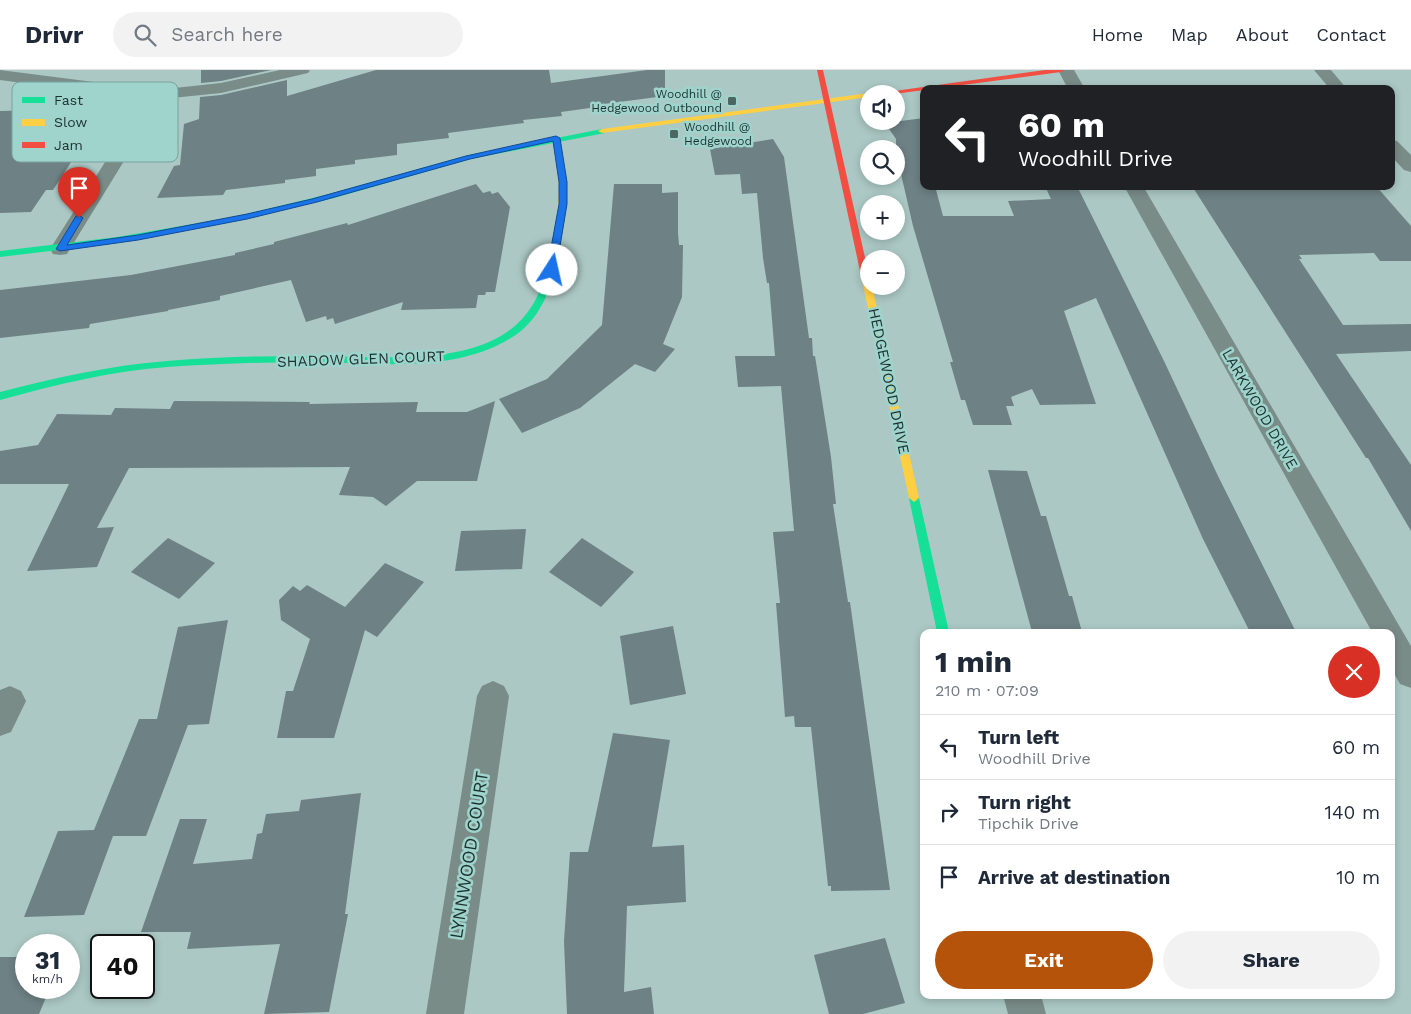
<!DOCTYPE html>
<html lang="en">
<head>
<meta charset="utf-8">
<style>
	body { margin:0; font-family:"Work Sans",sans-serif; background:#f2f2f3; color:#1f2937; height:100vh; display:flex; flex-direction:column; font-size:19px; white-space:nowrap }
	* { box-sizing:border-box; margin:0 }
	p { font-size:16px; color:#747a83 }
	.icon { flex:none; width:28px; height:28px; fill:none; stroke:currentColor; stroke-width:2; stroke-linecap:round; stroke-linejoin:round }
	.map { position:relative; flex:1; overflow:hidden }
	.side { position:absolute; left:920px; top:559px; width:475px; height:370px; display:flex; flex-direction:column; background:#fff; border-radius:10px; box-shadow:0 2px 8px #0003 }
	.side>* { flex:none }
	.guide { position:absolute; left:920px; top:15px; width:475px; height:105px; border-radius:10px; box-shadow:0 2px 8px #0003; background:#202124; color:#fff; overflow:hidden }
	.fabs { position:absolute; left:860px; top:15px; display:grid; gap:10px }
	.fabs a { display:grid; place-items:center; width:45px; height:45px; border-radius:50%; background:#fff; box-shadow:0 2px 8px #0003; font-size:25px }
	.speed { position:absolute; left:15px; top:864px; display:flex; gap:10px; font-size:25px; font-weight:700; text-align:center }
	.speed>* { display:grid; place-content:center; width:65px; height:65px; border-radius:50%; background:#fff; box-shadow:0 2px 8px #0003; line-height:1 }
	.speed small { font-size:12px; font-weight:400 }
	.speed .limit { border:2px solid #111; border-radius:8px; background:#fff; color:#111 }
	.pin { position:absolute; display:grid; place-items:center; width:42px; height:42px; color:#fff; margin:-51px -21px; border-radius:50% 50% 50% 0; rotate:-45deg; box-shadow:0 0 5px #0007 }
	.pin .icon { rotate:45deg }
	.me { position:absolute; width:55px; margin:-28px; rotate:10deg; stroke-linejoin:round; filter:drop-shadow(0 0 4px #0008) }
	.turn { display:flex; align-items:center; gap:18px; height:105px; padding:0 15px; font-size:22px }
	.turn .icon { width:65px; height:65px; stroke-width:2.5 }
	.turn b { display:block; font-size:35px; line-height:42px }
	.round { display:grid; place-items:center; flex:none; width:52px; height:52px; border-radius:26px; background:#f2f2f3 }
	.summary { display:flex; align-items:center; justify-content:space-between; height:85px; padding:0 15px }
	h1 { font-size:30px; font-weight:700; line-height:38px }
	.button { display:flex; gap:10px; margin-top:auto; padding:10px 15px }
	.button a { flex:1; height:58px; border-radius:30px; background:#b45309; color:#fff; font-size:20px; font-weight:700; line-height:58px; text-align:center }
	.button a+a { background:#f2f2f3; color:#1f2937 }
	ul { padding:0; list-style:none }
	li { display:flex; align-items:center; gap:15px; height:65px; padding:0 15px; border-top:1px solid #e0e1e3 }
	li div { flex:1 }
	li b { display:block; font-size:19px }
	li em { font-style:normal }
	header { display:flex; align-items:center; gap:30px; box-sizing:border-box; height:70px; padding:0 25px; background:#fff; border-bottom:1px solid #e0e1e3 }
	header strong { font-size:24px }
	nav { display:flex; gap:28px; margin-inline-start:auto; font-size:18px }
	.search { width:350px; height:45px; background:#f2f2f3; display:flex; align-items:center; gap:12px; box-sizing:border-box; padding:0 18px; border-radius:28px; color:#747a83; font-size:19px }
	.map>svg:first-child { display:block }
</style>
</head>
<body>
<header>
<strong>Drivr</strong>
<div class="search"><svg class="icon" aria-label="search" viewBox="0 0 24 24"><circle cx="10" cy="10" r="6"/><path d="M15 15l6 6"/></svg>Search here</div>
<nav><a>Home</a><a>Map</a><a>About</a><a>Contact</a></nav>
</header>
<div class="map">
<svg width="1411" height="944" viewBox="0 0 1411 944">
	<rect width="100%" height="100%" fill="#abc8c4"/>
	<g fill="#6e8184">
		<path d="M201 0H271L221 11 201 13Z"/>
		<path d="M376 0H549L551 13 647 0H665V26L596 35 597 37 561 42 562 46 523 50 524 53 448 63 449 68 397 74V85L355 90V94L316 99V106L285 110V113L226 120 223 125 157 128 174 96 180 95 184 54 199 49 200 27 221 25 287 10V26Z"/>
		<path d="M85 39 83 43 88 42 86 45H102L53 120H46L31 142 0 143V41Z"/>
		<path d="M924 48V116H935L943 146H1014L1008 131 1051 129 1045 116H1077L1164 291 1218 406 1296 562H1250L1203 469 1096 228 1064 241 1096 334 1040 335 1032 319 1011 327 1014 336H1006L1012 355H973L965 330H961L950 292H953L913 156 901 104H896V69L885 53Z"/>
		<path d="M773 69 784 87 809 268H812L813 286H815L831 387 836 434H833L848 532H850L890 820 831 821V816H828L811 657H795L794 646 785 647 776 533H780L773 462 794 461 781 316 738 317 735 286H775L769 213H767L763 188 757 123 742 124 740 104 715 105 710 79Z"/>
		<path d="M476 114 483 123 490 121 492 124 498 122 510 137 495 222H486L485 225H478L476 238 401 240 403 232 335 254 333 248 327 250 326 246 306 252 291 210 220 226V230L168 240V241L90 254 89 258 0 268V220L131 205 235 185V183L274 174V172L347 153 348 155Z"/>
		<path d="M614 114H662V123L678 122V163L679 175H683L682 227 663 274 675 279 655 302 635 294 580 338 522 363 499 329 547 309 602 255Z"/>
		<path d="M1192 116H1376L1411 156V191H1380L1374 183 1299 185 1302 189H1299L1343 255 1411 254V281L1336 284 1411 395V461L1368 388H1366Z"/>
		<path d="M174 331 310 332 309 334 418 332 416 342H467L495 331 477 411H417L386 436 373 427 339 425 350 397 129 398 97 458 114 457 97 497 27 501 69 414H0V381L38 375 57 344 111 345 115 338 170 339Z"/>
		<path d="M988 400 1027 401 1041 446H1046L1069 526H1072L1082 562H1032Z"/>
		<path d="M526 459 522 499 455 501 461 461Z"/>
		<path d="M168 468 215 493 179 529 131 502Z"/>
		<path d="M582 468 634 502 601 537 549 502Z"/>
		<path d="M385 493 424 512 377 567 365 560 334 668H277L286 621H293L310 569 281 550 279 530 293 516 300 521 307 515 345 537Z"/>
		<path d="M228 550 209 654 188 655 146 766H113L84 845 24 847 58 761 94 760 139 649H157L178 557Z"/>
		<path d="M673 556 686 624 630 635 620 566Z"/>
		<path d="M613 663 670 670 652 777 684 775 686 832 627 836 624 922 651 917 654 944H567L564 871 570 782H588Z"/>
		<path d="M361 723 345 844H348L329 942 264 944 280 874 187 879 191 862H141L180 749H207L193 794 252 789 257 764 262 763 266 744 299 741 301 730Z"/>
		<path d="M885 868 905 933 863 944H829L814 885Z"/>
		<path d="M0 887H26V918H50L39 944H0Z"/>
	</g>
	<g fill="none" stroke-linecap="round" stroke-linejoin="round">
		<g fill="#7a8c88" fill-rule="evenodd">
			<path d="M0 0 156 20 221 13 280 0H310L308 3 221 23 162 29 70 179 67 184 60 185 53 184 50 179 145 29 0 10Z"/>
			<path d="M1058 0H1074L1085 19H1068Z"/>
			<path d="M1314 0H1331L1347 19H1330Z"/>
			<path d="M1391 70 1397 71 1411 85V102L1404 100 1391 86Z"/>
			<path d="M1124 116H1143L1411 576V618L1400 614 1391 598V562H1372Z"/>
			<path d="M493 611 504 616 509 626 464 944H426L477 626 482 616Z"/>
			<path d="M10 616 21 621 26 631 11 662 0 666V620Z"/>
			<path d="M1003 925H1041L1046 944H1008Z"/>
		</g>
		<g fill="#16e098" fill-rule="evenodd">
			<path d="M602 59H605V63L470 89 334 128 234 151 117 173 0 187V181L117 167 234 147 329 124 469 85Z"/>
			<path d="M558 146 565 148C558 188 553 238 517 264 460 304 380 293 314 292 265 292 216 294 167 297 110 301 55 315 0 330V322C55 308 111 295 167 291 215 287 264 286 312 286 376 285 474 300 522 249 541 229 547 201 552 176 554 166 554 155 558 146Z"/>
			<path d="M914 424 919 428 949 562H937L909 428Z"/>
		</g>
		<g fill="#ffcf43" fill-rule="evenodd">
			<path d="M869 23 872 24H869V27L602 63 598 61 602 59Z"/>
			<path d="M553 66 560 68 567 117 565 148 561 150 557 148 559 117Z"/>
			<path d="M864 198 868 201 869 216H872L919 428 914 432 909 428 860 201Z"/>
		</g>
		<g fill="#f24e42" fill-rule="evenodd">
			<path d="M817 0H823L868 201 864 204 860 201Z"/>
			<path d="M1045 0H1064L1061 2 894 24H873Z"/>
		</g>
	</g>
	<path fill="#1a73e8" stroke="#114b97" d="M556 66 560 68 567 112V134L556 200 552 203 547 200 559 134V112L553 71 470 89 317 132 247 149 138 170 60 181 56 179 76 146 79 145 83 148 67 175 138 165 247 144 312 129 466 86Z"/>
	<g fill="#4e6662" stroke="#9fd4cc" stroke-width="2">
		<rect x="727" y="26" width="10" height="10" rx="2.5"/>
		<rect x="669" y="59" width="10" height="10" rx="2.5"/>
	</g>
	<g text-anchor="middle" stroke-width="5" stroke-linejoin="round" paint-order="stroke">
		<g font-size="12" fill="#1c312e" stroke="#9fd4cc" text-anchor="end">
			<text x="722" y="28">Woodhill @<tspan x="722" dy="14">Hedgewood Outbound</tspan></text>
			<text x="684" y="61" text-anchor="start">Woodhill @<tspan x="684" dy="14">Hedgewood</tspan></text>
		</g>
		<g font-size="15" fill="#1c312e" stroke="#9fd4cc">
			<text transform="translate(361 289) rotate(-2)" y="5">SHADOW GLEN COURT</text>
			<text transform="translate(889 311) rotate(78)" y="5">HEDGEWOOD DRIVE</text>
			<text transform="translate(1260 339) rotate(60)" y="5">LARKWOOD DRIVE</text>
		</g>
		<g font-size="18" fill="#1c312e" stroke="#9fd4cc">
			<text transform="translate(469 785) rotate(-81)" y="6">LYNNWOOD COURT</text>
		</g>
	</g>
	<rect x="12" y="12" width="166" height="80" rx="8" fill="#9fd4cc" stroke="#78a39d" stroke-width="1"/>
	<rect x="22" y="27" width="23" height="6" fill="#16e098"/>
	<rect x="22" y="49" width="23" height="7" fill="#ffcf43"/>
	<rect x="22" y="72" width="23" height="6" fill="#f24e42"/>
	<g font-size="14" fill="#1c312e">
		<text x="54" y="35">Fast</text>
		<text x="54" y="57">Slow</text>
		<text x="54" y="80">Jam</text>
	</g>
</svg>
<div class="fabs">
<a><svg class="icon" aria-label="sound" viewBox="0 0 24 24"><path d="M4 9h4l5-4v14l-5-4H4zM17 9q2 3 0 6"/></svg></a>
<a><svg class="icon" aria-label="search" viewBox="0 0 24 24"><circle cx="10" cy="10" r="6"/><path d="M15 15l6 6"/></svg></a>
<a>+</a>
<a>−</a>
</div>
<div class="speed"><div>31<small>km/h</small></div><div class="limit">40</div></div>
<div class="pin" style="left:79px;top:148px;background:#d93025"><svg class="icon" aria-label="arrive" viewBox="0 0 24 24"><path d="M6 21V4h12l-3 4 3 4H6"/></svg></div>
<svg class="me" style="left:552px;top:200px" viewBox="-20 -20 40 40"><circle r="19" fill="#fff"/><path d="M0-13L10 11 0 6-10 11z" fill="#1a73e8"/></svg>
<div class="guide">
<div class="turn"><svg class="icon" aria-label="left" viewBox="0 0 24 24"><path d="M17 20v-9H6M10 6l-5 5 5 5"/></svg><div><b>60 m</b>Woodhill Drive</div></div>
</div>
<section class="side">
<div class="summary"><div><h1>1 min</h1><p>210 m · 07:09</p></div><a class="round" style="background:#d93025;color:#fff"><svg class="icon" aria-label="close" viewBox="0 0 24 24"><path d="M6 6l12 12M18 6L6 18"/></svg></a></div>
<ul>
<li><svg class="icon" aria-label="left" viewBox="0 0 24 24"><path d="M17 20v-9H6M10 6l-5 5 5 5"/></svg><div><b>Turn left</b><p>Woodhill Drive</p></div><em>60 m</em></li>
<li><svg class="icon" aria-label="right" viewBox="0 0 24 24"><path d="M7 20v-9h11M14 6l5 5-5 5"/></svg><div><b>Turn right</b><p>Tipchik Drive</p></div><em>140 m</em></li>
<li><svg class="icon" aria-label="arrive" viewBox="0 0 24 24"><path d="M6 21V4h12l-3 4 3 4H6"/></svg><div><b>Arrive at destination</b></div><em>10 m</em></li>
</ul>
<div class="button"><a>Exit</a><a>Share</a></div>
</section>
</div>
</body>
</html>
